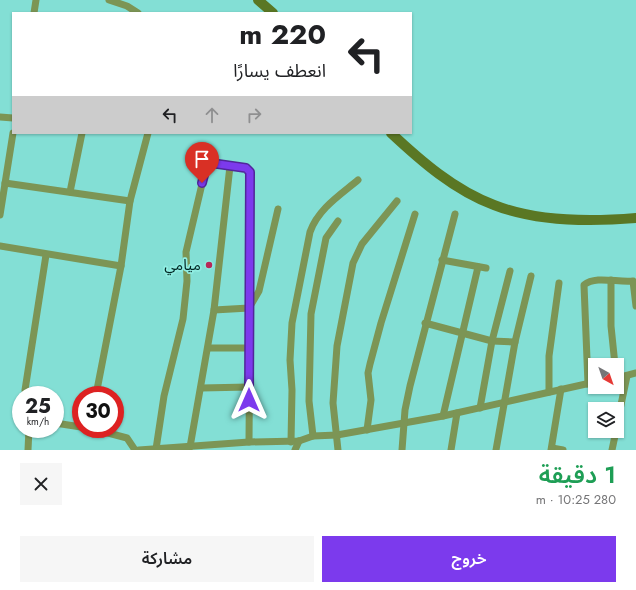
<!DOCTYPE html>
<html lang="ar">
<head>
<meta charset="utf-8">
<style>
	body { margin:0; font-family:Jost,"Noto Sans Arabic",sans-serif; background:#f6f6f6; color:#202124; direction:rtl; height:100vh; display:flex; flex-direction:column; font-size:15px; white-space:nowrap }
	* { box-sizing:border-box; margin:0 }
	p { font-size:13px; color:#757577 }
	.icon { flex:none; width:22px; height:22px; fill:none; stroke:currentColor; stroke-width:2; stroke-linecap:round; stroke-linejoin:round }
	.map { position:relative; height:450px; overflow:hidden; direction:ltr }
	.panel { display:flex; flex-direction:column; background:#fff; flex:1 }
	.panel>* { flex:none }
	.hud { position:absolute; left:12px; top:12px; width:400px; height:122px; border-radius:0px; box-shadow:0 1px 3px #0004; direction:rtl; background:#fff; color:#202124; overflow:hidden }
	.needle { width:26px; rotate:140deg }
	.buttons { position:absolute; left:588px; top:358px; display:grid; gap:8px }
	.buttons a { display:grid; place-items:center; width:36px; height:36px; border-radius:0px; background:#fff; box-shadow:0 1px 3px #0004; font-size:20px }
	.speed { position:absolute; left:12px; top:386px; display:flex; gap:8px; font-size:20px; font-weight:700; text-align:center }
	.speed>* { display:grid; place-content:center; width:52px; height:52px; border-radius:50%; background:#fff; box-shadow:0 1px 3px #0004; line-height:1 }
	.speed small { font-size:10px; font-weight:400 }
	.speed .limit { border:6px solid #d22; background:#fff; color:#111 }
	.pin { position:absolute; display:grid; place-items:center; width:34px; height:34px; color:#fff; margin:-41px -17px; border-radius:50% 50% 50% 0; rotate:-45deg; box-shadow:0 0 4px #0007 }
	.pin .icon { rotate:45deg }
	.me { position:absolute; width:44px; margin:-22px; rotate:0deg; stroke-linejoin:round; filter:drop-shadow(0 0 3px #0008) }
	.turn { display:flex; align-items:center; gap:14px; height:84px; padding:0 20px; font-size:18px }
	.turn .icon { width:52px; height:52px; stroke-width:2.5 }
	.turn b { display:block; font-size:28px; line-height:34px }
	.lanes { display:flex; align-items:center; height:38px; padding:0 20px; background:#0003; justify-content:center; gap:20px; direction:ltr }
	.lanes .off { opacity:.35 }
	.round { display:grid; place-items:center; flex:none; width:42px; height:42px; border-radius:0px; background:#f6f6f6 }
	.summary { display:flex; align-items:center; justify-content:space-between; height:68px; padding:0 20px }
	h1 { font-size:24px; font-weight:600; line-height:30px; color:#1e9e55 }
	.action { display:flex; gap:8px; margin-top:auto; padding:8px 20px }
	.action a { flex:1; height:46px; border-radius:0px; background:#7c3aed; color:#fff; font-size:16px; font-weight:600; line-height:46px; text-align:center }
	.action a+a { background:#f6f6f6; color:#202124 }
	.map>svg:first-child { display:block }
</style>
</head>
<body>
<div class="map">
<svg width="636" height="450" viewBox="0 0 636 450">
	<rect width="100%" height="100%" fill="#83dfd5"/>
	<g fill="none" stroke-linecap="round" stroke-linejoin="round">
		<g stroke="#7c9555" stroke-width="7">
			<path d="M109 0 127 6 138 13"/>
			<path d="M34 13 36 0"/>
			<path d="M0 117 13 118"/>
			<path d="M5 183 130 201"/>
			<path d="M70 192 82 133"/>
			<path d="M0 215 13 133"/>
			<path d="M0 246 121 266"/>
			<path d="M442 260 486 268"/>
			<path d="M611 280V326L615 365"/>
			<path d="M214 310 249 308 259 291 278 209"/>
			<path d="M425 323 492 341 515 342"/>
			<path d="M208 348H249"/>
			<path d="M617 378 636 373"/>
			<path d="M588 384 584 285C596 275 618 283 633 281L636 306"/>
			<path d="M201 388 249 387"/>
			<path d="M549 392V356L559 283"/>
			<path d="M26 395 25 390 46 255"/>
			<path d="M96 395 121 266 130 201 148 133"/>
			<path d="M480 408 492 341 510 271"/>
			<path d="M443 416 478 267"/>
			<path d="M55 423 81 427"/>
			<path d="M617 424 627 376"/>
			<path d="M93 429 127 438 135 450"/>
			<path d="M367 430 371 400 368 373 370 364 381 323 415 214"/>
			<path d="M313 436 309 401 311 314 326 238 338 221"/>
			<path d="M291 442 292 390 290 360 292 323 310 232C318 209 340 195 358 180"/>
			<path d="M190 447 214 310 230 166"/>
			<path d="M552 448 563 450"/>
			<path d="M156 449 164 396 183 319 187 281 186 252 206 167 211 163 246 168 251 174 249 442"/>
			<path d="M28 450 29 429"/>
			<path d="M139 450 249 442 299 441 313 436 337 435 443 416 595 382"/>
			<path d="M295 450 299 441"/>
			<path d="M338 450 333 403 337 346 353 263 362 244 397 201"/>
			<path d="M402 450 405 410 410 386 455 214"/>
			<path d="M451 450 457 413"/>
			<path d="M496 450 515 342 531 276"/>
			<path d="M551 450 561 389"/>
			<path d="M612 450 616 431"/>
		</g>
		<g stroke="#5a7724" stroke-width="10">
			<path d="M258 0 273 13"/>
			<path d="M391 133C421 161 454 190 494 205 537 222 590 222 636 218"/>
		</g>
	</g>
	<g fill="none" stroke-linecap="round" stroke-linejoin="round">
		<defs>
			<path id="route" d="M202 183 206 167 211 163 246 168 250 172 249 400"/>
		</defs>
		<use href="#route" stroke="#51269a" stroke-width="10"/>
		<use href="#route" stroke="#7c3aed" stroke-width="7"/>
	</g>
	<circle fill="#b72858" stroke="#90ede2" stroke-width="1.5" cx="209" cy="265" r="4"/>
	<g text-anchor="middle" stroke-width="3.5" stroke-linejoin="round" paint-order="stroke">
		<g font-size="15" fill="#002623" stroke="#90ede2" text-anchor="end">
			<text x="201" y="270">ميامي</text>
		</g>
	</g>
</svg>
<div class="buttons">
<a><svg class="needle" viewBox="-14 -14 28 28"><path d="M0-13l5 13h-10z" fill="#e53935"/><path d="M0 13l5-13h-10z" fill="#757577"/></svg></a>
<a><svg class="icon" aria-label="layers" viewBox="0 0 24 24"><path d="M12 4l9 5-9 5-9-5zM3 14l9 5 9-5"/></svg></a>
</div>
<div class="speed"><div>25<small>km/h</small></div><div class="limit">30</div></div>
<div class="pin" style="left:202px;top:183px;background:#d93025"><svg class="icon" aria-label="arrive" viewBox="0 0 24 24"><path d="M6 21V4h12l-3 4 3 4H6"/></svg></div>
<svg class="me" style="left:249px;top:400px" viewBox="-20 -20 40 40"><path d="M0-17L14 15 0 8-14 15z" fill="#7c3aed" stroke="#fff" stroke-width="4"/></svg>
<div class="hud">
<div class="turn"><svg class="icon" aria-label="left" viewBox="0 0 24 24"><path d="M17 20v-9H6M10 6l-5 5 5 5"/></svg><div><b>220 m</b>انعطف يسارًا</div></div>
<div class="lanes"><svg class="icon" aria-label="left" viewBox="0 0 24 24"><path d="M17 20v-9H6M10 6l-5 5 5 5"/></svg><svg class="icon off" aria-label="ahead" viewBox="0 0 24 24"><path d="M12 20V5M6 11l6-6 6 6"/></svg><svg class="icon off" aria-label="right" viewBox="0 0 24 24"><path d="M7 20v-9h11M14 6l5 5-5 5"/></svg></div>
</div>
</div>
<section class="panel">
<div class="summary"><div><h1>1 دقيقة</h1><p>280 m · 10:25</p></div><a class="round"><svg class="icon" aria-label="close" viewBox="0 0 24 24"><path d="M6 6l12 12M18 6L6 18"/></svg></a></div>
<div class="action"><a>خروج</a><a>مشاركة</a></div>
</section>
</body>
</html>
